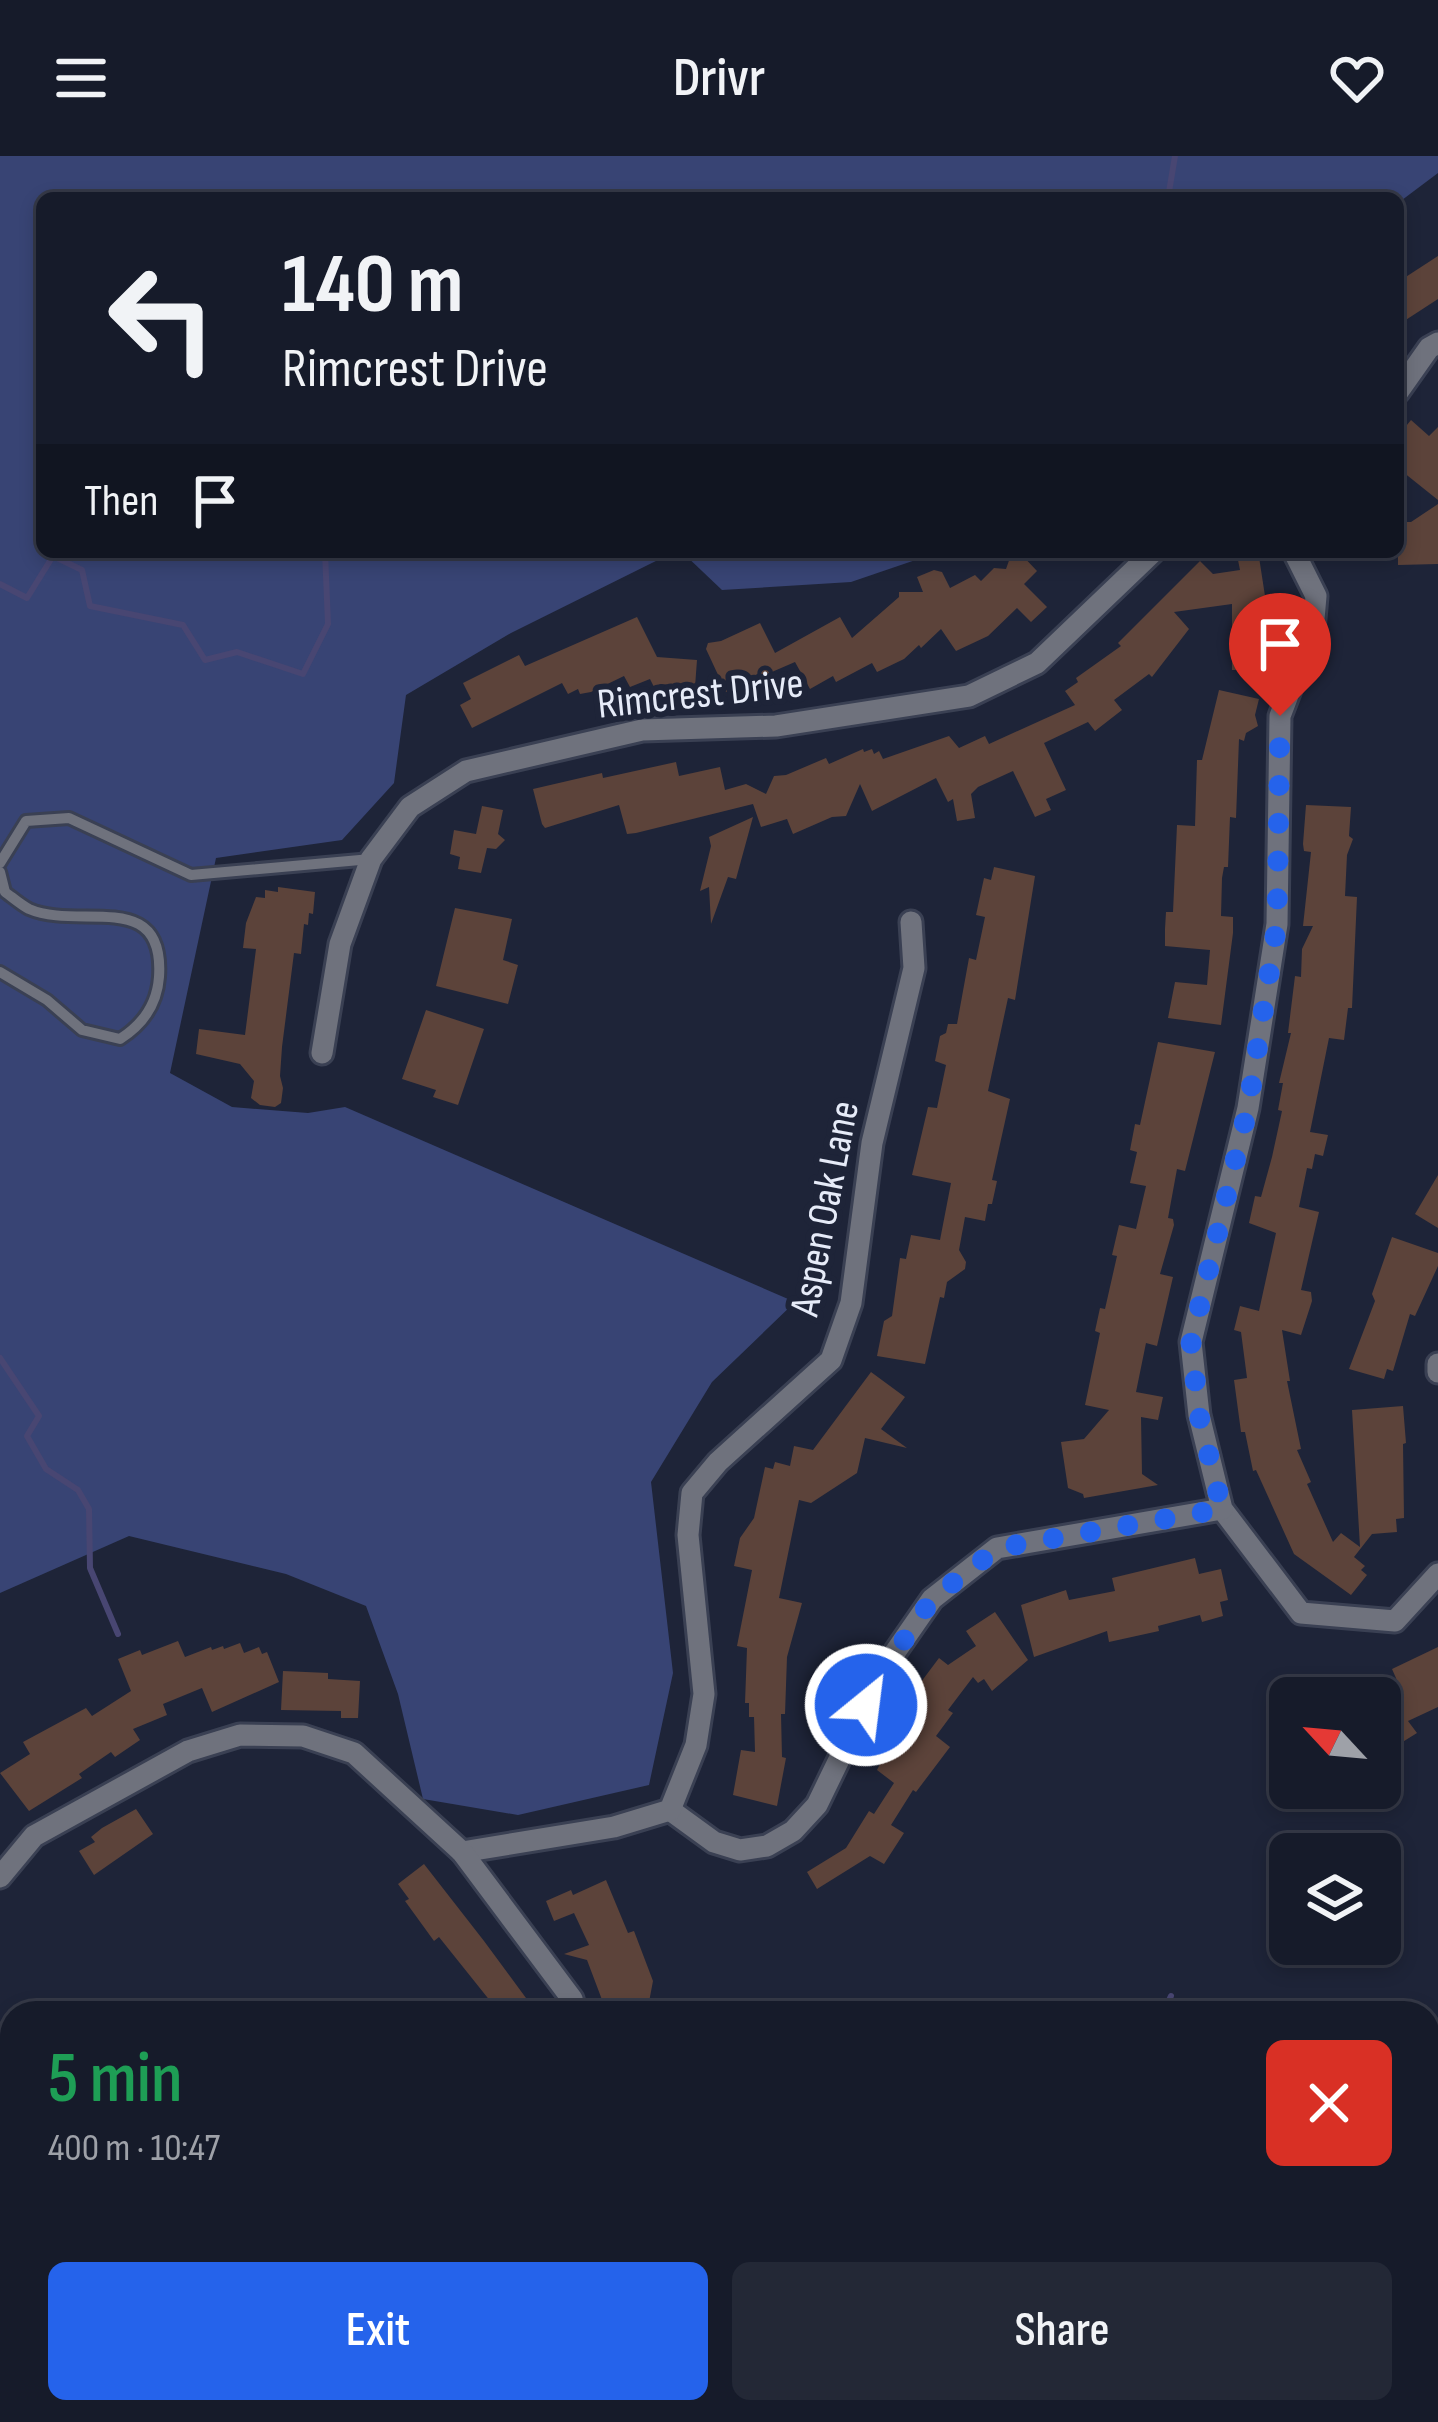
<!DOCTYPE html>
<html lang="en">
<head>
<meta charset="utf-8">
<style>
	body { margin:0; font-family:"Sofia Sans Condensed",sans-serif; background:#232836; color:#f1f3f6; height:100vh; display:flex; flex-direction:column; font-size:45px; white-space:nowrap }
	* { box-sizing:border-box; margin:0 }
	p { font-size:39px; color:#9ea1a8 }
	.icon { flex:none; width:66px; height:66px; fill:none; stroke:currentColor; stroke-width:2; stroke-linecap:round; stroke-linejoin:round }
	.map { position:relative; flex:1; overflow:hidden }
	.side { position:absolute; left:0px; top:1845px; width:1440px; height:423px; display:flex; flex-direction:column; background:#161b2a; border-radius:36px 36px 0 0; box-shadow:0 6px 18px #0003,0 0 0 3px #353947 }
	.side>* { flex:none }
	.guide { position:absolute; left:36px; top:36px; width:1368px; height:366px; border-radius:18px; box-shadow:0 6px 18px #0003,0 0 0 3px #353947; background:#161b2a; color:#f1f3f6; overflow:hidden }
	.needle { width:78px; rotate:296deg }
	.fabs { position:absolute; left:1269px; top:1521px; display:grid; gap:24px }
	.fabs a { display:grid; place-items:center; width:132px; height:132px; border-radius:18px; background:#161b2a; box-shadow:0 6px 18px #0003,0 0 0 3px #353947; font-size:60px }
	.pin { position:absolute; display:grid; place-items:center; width:102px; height:102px; color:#fff; margin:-123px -51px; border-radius:50% 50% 50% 0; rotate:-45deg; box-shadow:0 0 12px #0007 }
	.pin .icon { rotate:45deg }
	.me { position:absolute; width:132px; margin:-66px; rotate:29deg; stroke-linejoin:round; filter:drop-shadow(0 0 9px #0008) }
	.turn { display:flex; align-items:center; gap:42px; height:252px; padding:0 48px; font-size:54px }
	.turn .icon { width:156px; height:156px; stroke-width:2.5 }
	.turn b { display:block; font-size:84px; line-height:102px }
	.then { display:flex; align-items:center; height:114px; padding:0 48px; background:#0003; gap:24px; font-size:45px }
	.round { display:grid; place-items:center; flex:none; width:126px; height:126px; border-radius:18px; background:#232836 }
	.overview { display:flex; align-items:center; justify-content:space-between; height:204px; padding:0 48px }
	h1 { font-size:72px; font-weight:600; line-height:90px; color:#1e9e55 }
	.primary-button { display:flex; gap:24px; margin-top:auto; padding:24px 48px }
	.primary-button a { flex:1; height:138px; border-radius:18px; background:#2563eb; color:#fff; font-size:48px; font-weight:600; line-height:138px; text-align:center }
	.primary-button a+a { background:#232836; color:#f1f3f6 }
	header { display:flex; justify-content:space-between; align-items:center; height:156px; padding:0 48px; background:#161b2a; font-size:54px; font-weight:600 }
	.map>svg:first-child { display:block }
</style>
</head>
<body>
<header><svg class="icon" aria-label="menu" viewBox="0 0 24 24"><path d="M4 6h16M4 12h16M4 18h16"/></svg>Drivr<svg class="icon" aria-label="heart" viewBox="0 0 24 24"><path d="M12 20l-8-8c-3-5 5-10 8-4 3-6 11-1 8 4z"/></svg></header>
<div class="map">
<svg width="1438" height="2266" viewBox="0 0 1438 2266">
	<rect width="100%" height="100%" fill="#1e2438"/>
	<g fill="#384474">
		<path d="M0 0H1438V17L1398 47V42H42V396H674L511 477 406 539 394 627 342 684 216 702 170 917 232 951 308 957 345 951 795 1146 712 1226 651 1326 673 1517 649 1629 518 1659 423 1643 398 1538 366 1450 286 1418 129 1380 0 1437Z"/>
		<path d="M682 396H939L851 426 722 434Z"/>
	</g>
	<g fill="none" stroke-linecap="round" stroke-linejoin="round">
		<g stroke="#484672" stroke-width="6">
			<path d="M1168 42 1175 0"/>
			<path d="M0 428 27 442 53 400 82 414 90 450 183 469 205 504 237 496 303 518 328 468 325 396"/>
			<path d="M0 1202 39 1260 27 1280 46 1313 78 1334 89 1353 90 1412 118 1478"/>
			<path d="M1163 1857 1171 1840"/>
		</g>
	</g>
	<g fill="#5c433a">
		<path d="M1438 100V143L1398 169V126Z"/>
		<path d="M1411 264 1429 280 1438 271V344L1398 312V280Z"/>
		<path d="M1438 348V408L1398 409V366H1411Z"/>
		<path d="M1012 396H1019L1037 415 1024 428 1047 451 1031 466 1017 452 988 480 956 495 941 473 921 492 919 489 904 503 877 516 872 507 836 526 833 520 810 533 795 506 726 536 706 493 708 487 721 485 760 467 775 497 840 461 852 482 899 441V436H923L917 421 934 414 942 416 950 432 975 419 981 425 994 412 1006 413Z"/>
		<path d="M1259 401 1269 466H1282V489L1271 490 1272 514H1232V448L1174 456 1189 473 1152 521 1149 518 1114 544 1122 554 1095 575 1088 566 1044 587 1066 634 1046 643 1051 654 1035 661 1013 615 978 631 971 638 975 662 957 665 953 643 948 646 936 622 872 655 860 628 846 660 832 661 793 678 787 663 761 671 753 648 636 677 627 678 619 649 545 672 542 668 533 633 602 617 603 622 676 606 679 620 720 611 725 634 746 628 766 638 774 620 786 619 826 602 829 608 863 593 864 596 872 593 874 598 879 595 883 603 949 580 959 592 985 580 989 588 1075 549 1065 535 1078 526 1076 522 1121 490 1118 487 1200 405 1213 418 1240 414 1238 404Z"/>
		<path d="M637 461 657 501 697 504 695 531 661 528 654 531 650 523 630 531 624 520 591 536 580 538 578 533 568 538 562 527 472 572 460 549 471 543 463 527 519 499 525 510Z"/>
		<path d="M1219 534 1259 543 1255 559 1258 570 1246 577 1244 585 1239 583 1236 662 1230 661 1228 711H1224L1222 722 1221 760 1233 761V777L1221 869 1168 862 1175 826 1207 829 1210 794 1165 790V773L1166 756H1173L1177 669 1195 670 1197 604H1202Z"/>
		<path d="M1306 649 1351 651 1349 680 1353 683 1347 699 1345 740 1357 741 1352 852H1348L1344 884 1329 882 1310 976 1328 979 1323 1000 1315 998 1312 1013 1307 1012 1299 1051 1319 1056 1301 1134 1311 1136 1312 1145 1301 1179 1282 1174 1290 1225H1287L1301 1293 1297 1294 1311 1326 1307 1328 1333 1386 1341 1377 1360 1391 1352 1254 1403 1250 1406 1287 1403 1288 1404 1362 1396 1363 1397 1376 1372 1378 1354 1401 1365 1410 1361 1414 1367 1419 1351 1439 1294 1398 1256 1314 1253 1315 1245 1276H1241L1234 1224 1247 1222 1241 1176 1234 1174 1240 1150 1259 1155 1276 1077 1249 1067 1255 1040 1261 1041 1272 1001 1282 955 1278 954 1283 927H1279L1291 877H1288L1295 820 1301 821 1302 793 1313 770H1303L1311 696 1304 695 1303 688Z"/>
		<path d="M482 650 503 654 498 678 505 684 496 693 487 692 481 717 458 713 460 701 450 698 454 674 476 678Z"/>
		<path d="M753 661 736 723 728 721 711 768 709 731 700 735 711 690 709 681Z"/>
		<path d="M994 711 1035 720 1015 844 1008 842 988 935 1010 943 992 1024 997 1025 992 1048H988L985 1065 965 1061 959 1094 966 1106 965 1113 947 1126 944 1142 940 1141 925 1208 877 1200 884 1165 892 1160 900 1102 906 1103 911 1079 940 1084 951 1027 912 1019 928 951 937 952 946 909 935 905 940 880 946 877 948 868H957L969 802 976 804 985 761 976 759 984 722 991 724Z"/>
		<path d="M278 731 315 736 313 758 309 757 308 769 304 768 301 798 294 797 282 891 280 920 283 932 281 947 275 951 260 949 251 942 254 925 240 908 196 898 199 873 245 879 256 793 243 792 246 767 256 741 265 742V734L278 736Z"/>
		<path d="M455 752 512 763 503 804 518 809 508 848 436 830Z"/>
		<path d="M426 854 484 873 458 949 433 941 436 934 402 923Z"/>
		<path d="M1158 886 1215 896 1185 1015 1177 1013 1168 1062 1173 1063 1174 1069 1160 1118 1173 1121 1157 1190 1146 1187 1136 1236 1163 1241 1158 1264 1141 1261 1142 1318 1158 1329 1084 1342 1083 1338 1068 1332 1061 1286 1084 1283 1109 1254 1085 1249 1100 1177 1095 1175 1100 1152 1105 1153 1117 1100 1112 1099 1119 1069 1136 1073 1146 1030 1130 1027 1137 996 1130 994 1135 968 1140 969Z"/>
		<path d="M1438 1019V1072L1415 1058Z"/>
		<path d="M1392 1081 1438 1097V1110L1415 1160 1410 1158 1393 1215 1387 1213 1384 1223 1349 1213 1375 1145 1372 1138Z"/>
		<path d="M871 1216 905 1241 881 1273 907 1292 865 1282 857 1317 811 1347 799 1344 779 1442 802 1447 787 1501 785 1558H781L782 1601 786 1602 777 1650 733 1639 741 1594 755 1596 754 1561H749V1547H745L747 1492 737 1490 752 1414 734 1410 740 1382 754 1362 765 1311 773 1313 775 1306 790 1310 794 1290 813 1294Z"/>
		<path d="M1195 1402 1199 1418 1221 1413 1228 1444 1220 1446 1223 1460 1202 1466 1200 1459 1158 1470 1159 1475 1109 1486 1107 1475 1034 1501 1021 1449 1066 1434 1069 1444 1115 1435 1112 1422Z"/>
		<path d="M995 1456 1028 1504 992 1535 984 1523 978 1527 973 1521 948 1554 953 1557 936 1580 950 1591 916 1636 913 1634 891 1669 904 1677 884 1708 870 1700 817 1733 807 1716 846 1692 869 1655 874 1658 894 1627 877 1614 890 1588 887 1586 912 1551 906 1546 939 1502 948 1509 976 1490 966 1475Z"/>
		<path d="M178 1485 185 1501 211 1491 212 1494 223 1490 224 1493 240 1487 244 1497 259 1491 262 1498 267 1496 279 1526 212 1556 202 1532 163 1548 167 1559 133 1573 140 1584 115 1601 111 1596 79 1618 82 1622 29 1655 0 1617 30 1598 23 1586 86 1552 92 1560 131 1535 118 1503 140 1494 142 1499Z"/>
		<path d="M1438 1491V1551L1408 1565 1417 1577 1380 1600V1535L1403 1538 1392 1513Z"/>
		<path d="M283 1515 328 1517V1523L360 1525 358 1562H341V1555L281 1554Z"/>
		<path d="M1332 1520 1350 1542H1305Z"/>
		<path d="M136 1653 153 1678 94 1719 79 1695 95 1686 91 1681 102 1672Z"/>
		<path d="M424 1708 484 1785 537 1857H508L505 1852 499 1856 439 1781 434 1785 405 1745 409 1743 398 1728Z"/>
		<path d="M606 1724 628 1777 634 1775 653 1825 649 1846 635 1851 637 1857H607L587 1804 564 1798 589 1789 574 1757 554 1765 546 1745 571 1734 573 1739Z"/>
	</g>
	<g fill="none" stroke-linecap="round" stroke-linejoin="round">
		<defs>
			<g id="lane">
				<path d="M0 707 26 665 69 662 191 719 371 703"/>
				<path d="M0 716 5 736C12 741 21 749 29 753 79 775 165 731 159 821 157 849 142 869 120 883L82 874 47 844 0 816"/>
			</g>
			<g id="street">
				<path d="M1398 236 1429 192 1438 187"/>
				<path d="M1294 396 1316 440 1313 474 1280 560 1277 768 1248 952 1191 1186 1199 1259 1222 1353 1301 1457 1395 1465 1438 1418"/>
				<path d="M322 897 340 788 371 703 410 651 466 615 642 574 776 570 969 540 1037 507 1153 396"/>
				<path d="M1438 1208V1216"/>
				<path d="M670 1654 714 1686 740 1694 767 1690 793 1675 817 1649 882 1515 932 1443 997 1392 1222 1353"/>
				<path d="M462 1696 614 1671 670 1654 696 1589 704 1538 688 1379 692 1337 718 1306 831 1204 851 1147 872 987 914 812 911 766"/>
				<path d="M0 1721 34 1680 188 1595 240 1579 303 1580 354 1597 462 1696 572 1843 576 1857"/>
				<path d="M366 2256 369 2266"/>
				<path d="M583 2256 585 2266"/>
				<path d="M968 2256 972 2266"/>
				<path d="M1238 2256 1241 2266"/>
				<path d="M76 2266 92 2256"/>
			</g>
		</defs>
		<use href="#lane" stroke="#3a4053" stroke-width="16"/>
		<use href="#street" stroke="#3a4053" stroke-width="27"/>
		<use href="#lane" stroke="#6f727d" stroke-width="10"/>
		<use href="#street" stroke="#6f727d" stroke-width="21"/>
	</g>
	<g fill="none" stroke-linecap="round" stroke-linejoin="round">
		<path stroke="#2563eb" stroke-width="21" stroke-dasharray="0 37.8" d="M866 1549 883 1515 932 1443 998 1392 1222 1353 1199 1259 1191 1186 1248 952 1277 768 1280 560"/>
	</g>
	<g text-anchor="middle" stroke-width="12" stroke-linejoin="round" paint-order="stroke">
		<g font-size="42" fill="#e6ebf8" stroke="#1e2438">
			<text transform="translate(700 536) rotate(-6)" y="15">Rimcrest Drive</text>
			<text transform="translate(823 1052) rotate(-79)" y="15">Aspen Oak Lane</text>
		</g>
	</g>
</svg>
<div class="fabs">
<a><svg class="needle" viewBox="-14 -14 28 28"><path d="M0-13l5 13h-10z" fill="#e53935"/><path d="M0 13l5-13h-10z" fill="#9ea1a8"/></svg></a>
<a><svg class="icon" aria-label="layers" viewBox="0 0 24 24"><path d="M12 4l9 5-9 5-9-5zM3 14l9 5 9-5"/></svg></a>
</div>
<div class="pin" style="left:1280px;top:560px;background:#d93025"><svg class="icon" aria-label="arrive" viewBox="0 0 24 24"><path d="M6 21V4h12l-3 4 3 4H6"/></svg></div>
<svg class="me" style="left:866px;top:1549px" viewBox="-20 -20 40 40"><circle r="17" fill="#2563eb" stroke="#fff" stroke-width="3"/><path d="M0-11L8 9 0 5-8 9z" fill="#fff"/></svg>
<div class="guide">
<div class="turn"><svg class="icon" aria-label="left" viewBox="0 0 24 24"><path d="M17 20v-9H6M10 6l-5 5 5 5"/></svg><div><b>140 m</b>Rimcrest Drive</div></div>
<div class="then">Then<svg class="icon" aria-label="arrive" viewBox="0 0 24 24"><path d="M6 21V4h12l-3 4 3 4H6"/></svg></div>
</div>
<section class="side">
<div class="overview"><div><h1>5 min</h1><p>400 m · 10:47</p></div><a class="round" style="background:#d93025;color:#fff"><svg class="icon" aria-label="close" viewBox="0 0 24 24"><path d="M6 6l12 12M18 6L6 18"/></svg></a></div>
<div class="primary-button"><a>Exit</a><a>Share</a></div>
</section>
</div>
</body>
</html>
